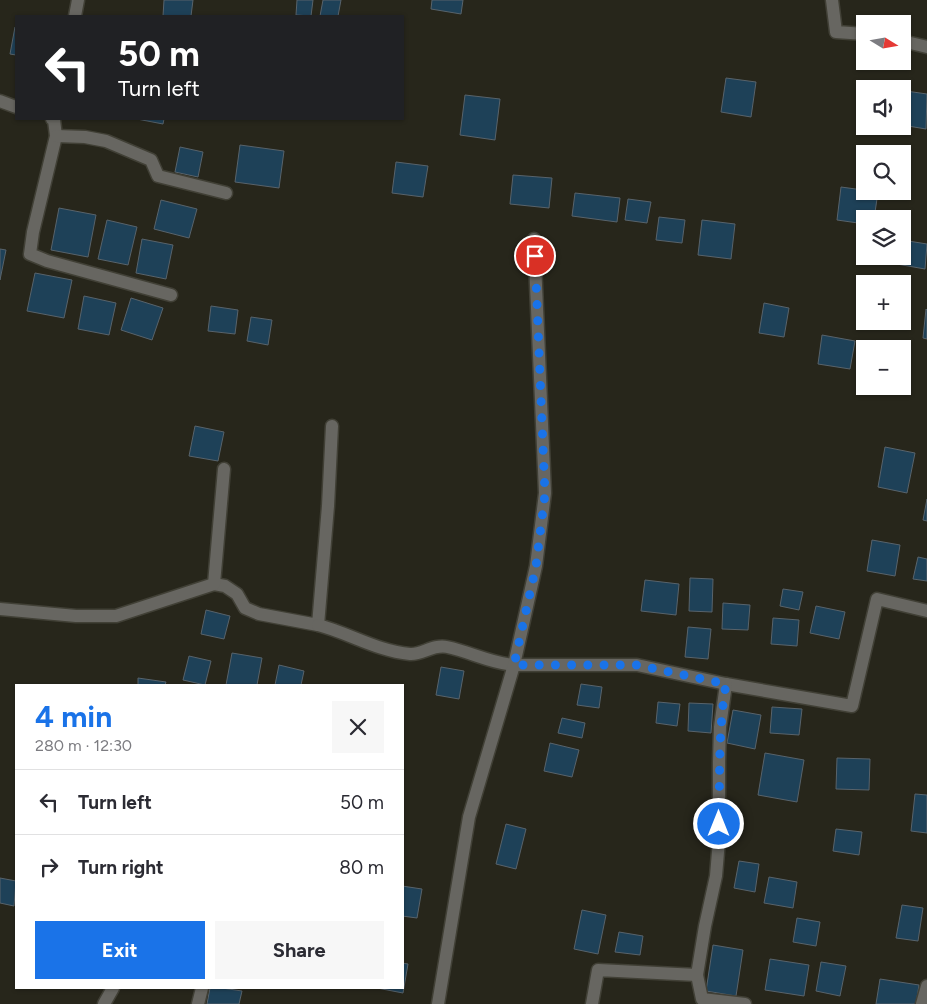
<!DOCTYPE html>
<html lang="en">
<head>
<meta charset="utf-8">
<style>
	body { margin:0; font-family:Figtree,sans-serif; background:#f7f7f7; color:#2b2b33; height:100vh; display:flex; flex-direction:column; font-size:19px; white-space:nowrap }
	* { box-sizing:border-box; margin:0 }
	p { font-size:16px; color:#7c7c81 }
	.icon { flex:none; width:28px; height:28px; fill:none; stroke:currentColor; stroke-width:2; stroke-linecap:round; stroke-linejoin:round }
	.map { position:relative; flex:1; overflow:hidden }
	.side { position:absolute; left:15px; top:684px; width:389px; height:305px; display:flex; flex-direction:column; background:#fff; border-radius:0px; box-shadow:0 1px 4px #0004 }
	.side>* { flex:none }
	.top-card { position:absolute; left:15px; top:15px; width:389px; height:105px; border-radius:0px; box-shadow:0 1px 4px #0004; background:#202124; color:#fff; overflow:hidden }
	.needle { width:32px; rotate:101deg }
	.fabs { position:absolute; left:856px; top:15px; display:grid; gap:10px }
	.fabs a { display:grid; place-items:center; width:55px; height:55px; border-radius:0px; background:#fff; box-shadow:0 1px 4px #0004; font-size:25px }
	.pin { position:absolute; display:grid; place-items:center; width:42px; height:42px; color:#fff; margin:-21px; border:2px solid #fff; border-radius:50%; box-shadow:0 1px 5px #0007 }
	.me { position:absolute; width:55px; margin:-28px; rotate:0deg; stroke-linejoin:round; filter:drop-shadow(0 0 4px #0008) }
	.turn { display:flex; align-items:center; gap:18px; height:105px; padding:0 20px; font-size:22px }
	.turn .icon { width:65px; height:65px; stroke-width:2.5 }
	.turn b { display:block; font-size:35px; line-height:42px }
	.round { display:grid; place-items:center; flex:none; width:52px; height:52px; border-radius:0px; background:#f7f7f7 }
	.overview { display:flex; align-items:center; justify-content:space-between; height:85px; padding:0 20px }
	h1 { font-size:30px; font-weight:700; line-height:38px; color:#1a73e8 }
	.cta { display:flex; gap:10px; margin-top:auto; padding:10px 20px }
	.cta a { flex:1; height:58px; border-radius:0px; background:#1a73e8; color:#fff; font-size:20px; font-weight:700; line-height:58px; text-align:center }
	.cta a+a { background:#f7f7f7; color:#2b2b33 }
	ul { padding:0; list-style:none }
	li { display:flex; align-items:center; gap:15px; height:65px; padding:0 20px; border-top:1px solid #e1e1e2 }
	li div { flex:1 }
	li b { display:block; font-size:19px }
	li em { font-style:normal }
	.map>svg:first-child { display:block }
</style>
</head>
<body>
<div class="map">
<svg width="927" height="1004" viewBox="0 0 927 1004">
	<rect width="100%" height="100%" fill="#27261b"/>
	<g fill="#1e4158" stroke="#58636b">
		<path d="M164 0H193L191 16H163Z"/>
		<path d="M297 0H313L311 16 296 15Z"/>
		<path d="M323 0H341L338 16H320Z"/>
		<path d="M432 0H463L461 14 431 9Z"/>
		<path d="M15 27H16V55L10 54Z"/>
		<path d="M726 78 756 82 751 117 721 112Z"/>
		<path d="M906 91 927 94 926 129 902 125Z"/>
		<path d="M465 95 500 99 495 140 460 135Z"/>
		<path d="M137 119H164L163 124Z"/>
		<path d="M240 145 284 151 279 188 235 182Z"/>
		<path d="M180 147 203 152 198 177 175 172Z"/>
		<path d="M396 162 428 166 423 197 392 193Z"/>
		<path d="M513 175 552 178 549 208 510 204Z"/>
		<path d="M841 187 878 192 874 219H865V224L837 220Z"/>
		<path d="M575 193 620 198 617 222 572 216Z"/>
		<path d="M628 199 651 202 647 223 625 220Z"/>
		<path d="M161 200 197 209 189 238 154 229Z"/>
		<path d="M59 208 96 215 88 257 51 250Z"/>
		<path d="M659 217 685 220 682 243 656 240Z"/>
		<path d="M107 220 137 227 128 265 98 259Z"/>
		<path d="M702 220 735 224 731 259 698 255Z"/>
		<path d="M142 239 173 245 166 279 136 273Z"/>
		<path d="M902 240 927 244 925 269 891 263 892 256H902Z"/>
		<path d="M0 249 6 250 0 280Z"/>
		<path d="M35 273 72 280 64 318 27 311Z"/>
		<path d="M84 296 116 303 109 335 78 329Z"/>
		<path d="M131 298 163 308 152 340 121 330Z"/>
		<path d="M764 303 789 308 784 337 759 333Z"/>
		<path d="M211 306 238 310 235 334 208 331Z"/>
		<path d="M926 309 927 310V339L923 338Z"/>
		<path d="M251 317 272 320 268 345 247 341Z"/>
		<path d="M822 335 855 341 850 369 818 364Z"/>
		<path d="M195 426 224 432 218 461 189 456Z"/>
		<path d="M885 447 915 453 907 493 878 487Z"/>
		<path d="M927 499V521L923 520Z"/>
		<path d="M872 540 900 545 895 576 867 571Z"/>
		<path d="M918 557 927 559V581L913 579Z"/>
		<path d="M690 578 713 579 712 612 689 611Z"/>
		<path d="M645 580 679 584 676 615 641 611Z"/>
		<path d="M783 589 803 592 799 610 780 606Z"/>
		<path d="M723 603 750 605 748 630 722 629Z"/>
		<path d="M816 606 845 612 839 639 810 633Z"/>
		<path d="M206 610 230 616 224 639 201 634Z"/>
		<path d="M773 618 799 620 797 646 771 644Z"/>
		<path d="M688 627 711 629 708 659 685 657Z"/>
		<path d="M232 653 262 658 257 685H226Z"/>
		<path d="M189 656 211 661 205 685 183 680Z"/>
		<path d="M279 665 304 671 301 685H275Z"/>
		<path d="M441 667 464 671 459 699 436 695Z"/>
		<path d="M138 678 166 682 165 685H138Z"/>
		<path d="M581 684 602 687 599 708 577 705Z"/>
		<path d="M658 702 680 704 677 726 656 723Z"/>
		<path d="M689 703 713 704 711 733 688 731Z"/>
		<path d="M772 707 802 709 799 735 770 733Z"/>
		<path d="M733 710 761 715 755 749 727 743Z"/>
		<path d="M562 718 585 723 582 738 558 733Z"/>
		<path d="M550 743 579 750 572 777 544 771Z"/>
		<path d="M765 753 804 760 797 802 758 795Z"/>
		<path d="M837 758 870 759 869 790 836 789Z"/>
		<path d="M915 794 927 795V833L911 831Z"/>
		<path d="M506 824 526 829 516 869 496 864Z"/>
		<path d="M836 829 862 832 859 855 833 851Z"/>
		<path d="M739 861 759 864 755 892 734 888Z"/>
		<path d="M769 877 797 882 793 908 764 903Z"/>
		<path d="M0 878 16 881 14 906 0 903Z"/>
		<path d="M402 886 422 889 417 918 402 916Z"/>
		<path d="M902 905 923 908 918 941 896 938Z"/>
		<path d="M582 910 606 915 598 954 574 949Z"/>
		<path d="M797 918 820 922 816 946 793 942Z"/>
		<path d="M619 932 643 936 640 955 615 952Z"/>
		<path d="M713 945 743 950 736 996 706 991Z"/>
		<path d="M770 959 809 965 804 996 765 990Z"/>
		<path d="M821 962 846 966 840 996 816 991Z"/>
		<path d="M402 963 408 964 403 993 377 988H402Z"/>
		<path d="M880 979 919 985 916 1004H876Z"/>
		<path d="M210 988H222L242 991 239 1004H207Z"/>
	</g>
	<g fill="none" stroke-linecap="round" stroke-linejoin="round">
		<defs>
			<g id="street">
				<path d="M832 0 836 32 865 34"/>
				<path d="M75 16 78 0"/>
				<path d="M902 41 927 47"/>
				<path d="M0 101 16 107"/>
				<path d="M52 119 54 120 56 136 33 232 30 254 47 261 171 295"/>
				<path d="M56 136 85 137 106 141 151 160 158 176 226 193"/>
				<path d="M214 584 225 586 237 594 245 608 259 614 318 625 328 506 332 426"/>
				<path d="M0 609 76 616H116L214 584 224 469"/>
				<path d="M318 625C349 633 377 651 410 654 422 655 433 644 447 647 471 652 490 663 514 665L536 566 545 493 534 239"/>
				<path d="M697 975 702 999 745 1004"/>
				<path d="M104 1004 113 988"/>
				<path d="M198 1004 202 988"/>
				<path d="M438 1004 469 817 514 665H637L726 684 852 706 877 599 927 611"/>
				<path d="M592 1004 598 970 697 975 705 926 716 876 719 840V762L720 727 726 684"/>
				<path d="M922 1004 927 986"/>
			</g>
		</defs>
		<use href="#street" stroke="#414036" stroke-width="15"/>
		<use href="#street" stroke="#676661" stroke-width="12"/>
	</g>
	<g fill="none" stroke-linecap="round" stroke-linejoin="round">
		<path stroke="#1a73e8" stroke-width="9" stroke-dasharray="0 16.2" d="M535 256 545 494 536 566 514 665H637L726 684C718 731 720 777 719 824"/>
	</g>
</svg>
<div class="fabs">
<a><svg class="needle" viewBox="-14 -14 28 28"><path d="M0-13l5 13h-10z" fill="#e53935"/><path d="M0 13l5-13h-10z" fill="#7c7c81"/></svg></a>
<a><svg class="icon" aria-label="sound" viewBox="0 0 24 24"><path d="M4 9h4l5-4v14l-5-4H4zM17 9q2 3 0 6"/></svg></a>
<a><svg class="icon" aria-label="search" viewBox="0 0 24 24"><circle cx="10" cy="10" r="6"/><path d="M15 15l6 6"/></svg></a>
<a><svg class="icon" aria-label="layers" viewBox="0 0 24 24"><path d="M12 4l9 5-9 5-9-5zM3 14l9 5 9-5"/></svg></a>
<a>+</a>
<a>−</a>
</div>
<div class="pin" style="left:535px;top:256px;background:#d93025"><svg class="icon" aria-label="arrive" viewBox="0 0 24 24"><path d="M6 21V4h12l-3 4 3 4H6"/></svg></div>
<svg class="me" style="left:719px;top:824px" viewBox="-20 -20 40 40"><circle r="17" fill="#1a73e8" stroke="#fff" stroke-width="3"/><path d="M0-11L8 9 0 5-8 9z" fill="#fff"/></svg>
<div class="top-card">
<div class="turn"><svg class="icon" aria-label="left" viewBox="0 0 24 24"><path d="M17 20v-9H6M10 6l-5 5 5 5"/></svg><div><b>50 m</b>Turn left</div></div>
</div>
<section class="side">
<div class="overview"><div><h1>4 min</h1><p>280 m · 12:30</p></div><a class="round"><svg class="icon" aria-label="close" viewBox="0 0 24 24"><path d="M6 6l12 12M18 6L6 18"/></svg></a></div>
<ul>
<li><svg class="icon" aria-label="left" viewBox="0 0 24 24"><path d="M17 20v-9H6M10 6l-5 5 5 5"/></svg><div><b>Turn left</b></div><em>50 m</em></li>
<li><svg class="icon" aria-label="right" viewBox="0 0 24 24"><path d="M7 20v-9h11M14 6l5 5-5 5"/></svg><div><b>Turn right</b></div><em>80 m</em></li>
</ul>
<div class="cta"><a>Exit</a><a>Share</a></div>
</section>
</div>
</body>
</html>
